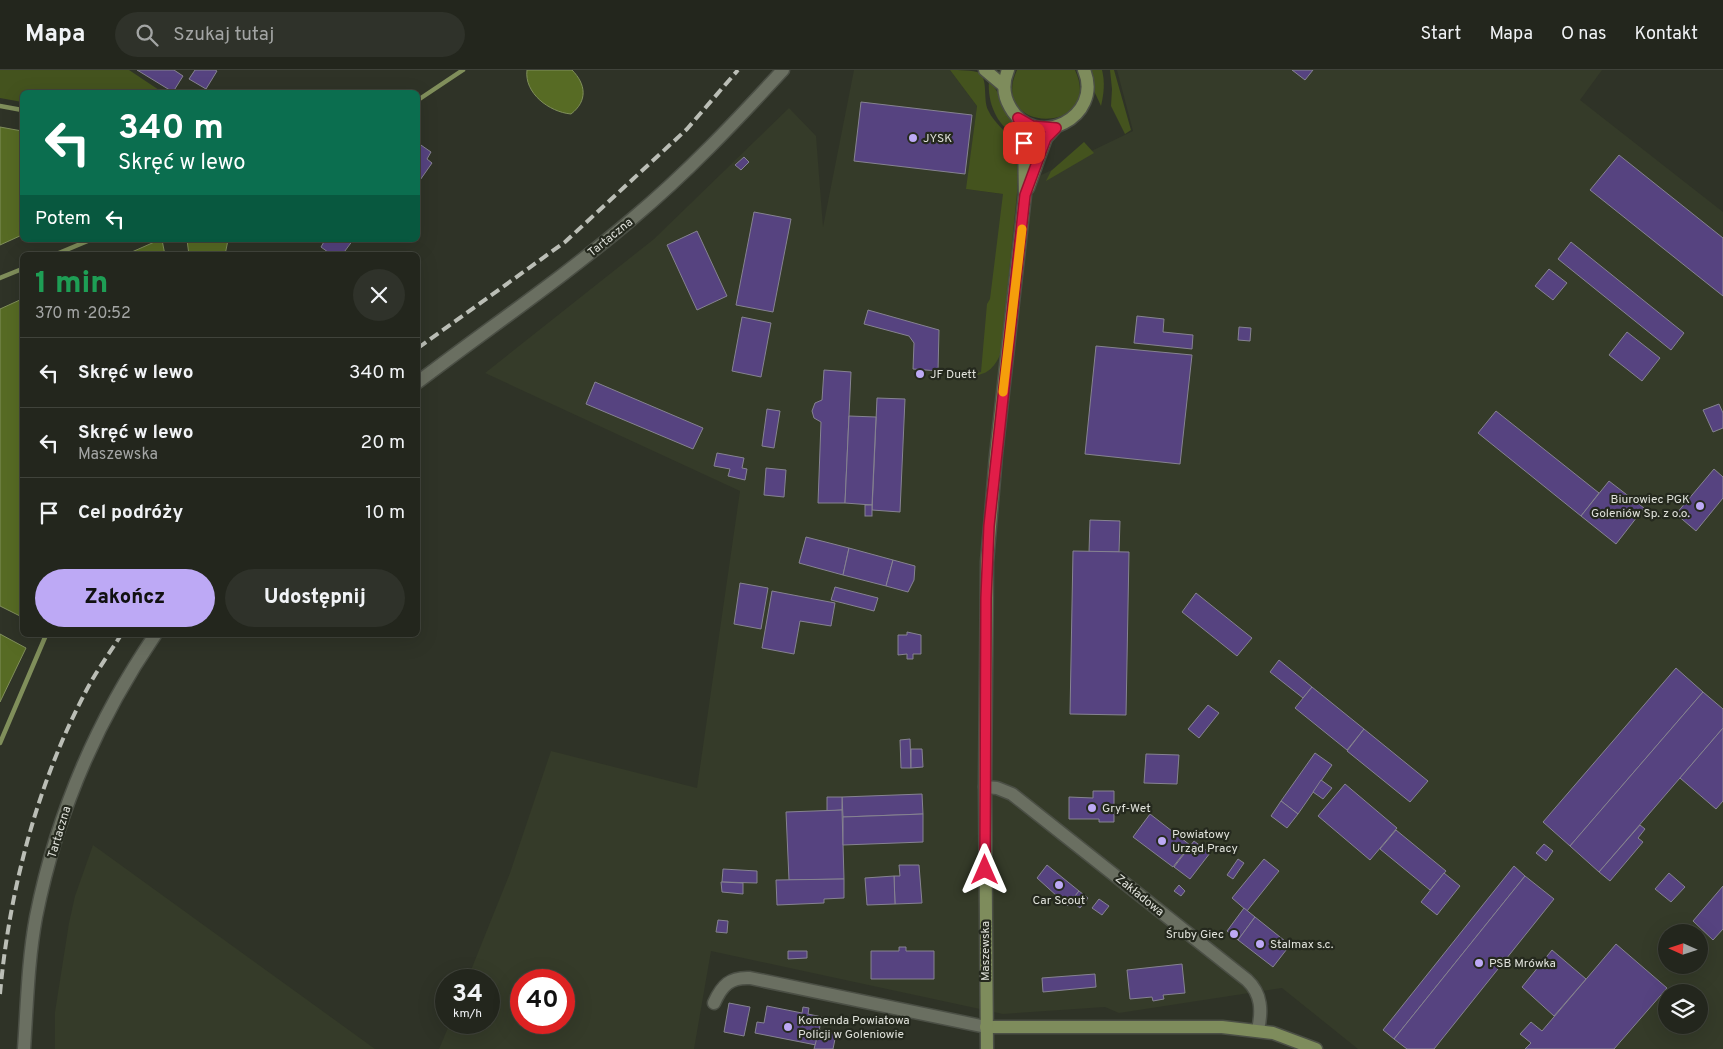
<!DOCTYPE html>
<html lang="pl">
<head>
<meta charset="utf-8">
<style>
	body { margin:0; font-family:Overpass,sans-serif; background:#2f322a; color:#f1f3f6; height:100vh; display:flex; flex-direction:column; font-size:19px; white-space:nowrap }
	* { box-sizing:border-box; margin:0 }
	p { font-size:16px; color:#a3a5a4 }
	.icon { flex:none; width:28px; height:28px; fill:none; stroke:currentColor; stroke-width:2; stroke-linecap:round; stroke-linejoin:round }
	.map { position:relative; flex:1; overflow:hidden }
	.drawer { position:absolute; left:20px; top:182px; width:400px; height:385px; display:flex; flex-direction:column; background:#23261d; border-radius:8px; box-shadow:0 5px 20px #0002,0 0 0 1px #40433b }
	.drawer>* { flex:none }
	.hud { position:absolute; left:20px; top:20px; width:400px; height:152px; border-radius:8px; box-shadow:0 5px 20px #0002,0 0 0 1px #40433b; background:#0b6e4f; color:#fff; overflow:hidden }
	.needle { width:32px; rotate:273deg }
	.buttons { position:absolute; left:1658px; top:854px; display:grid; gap:10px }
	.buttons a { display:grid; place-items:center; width:50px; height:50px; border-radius:50%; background:#23261d; box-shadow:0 5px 20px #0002,0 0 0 1px #40433b; font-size:25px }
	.speed { position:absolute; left:435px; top:899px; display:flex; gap:10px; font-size:25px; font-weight:700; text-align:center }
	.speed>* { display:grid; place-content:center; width:65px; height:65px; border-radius:50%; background:#23261d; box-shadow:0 5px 20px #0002,0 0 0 1px #40433b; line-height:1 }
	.speed small { font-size:12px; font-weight:400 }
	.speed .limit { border:8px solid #d22; background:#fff; color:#111 }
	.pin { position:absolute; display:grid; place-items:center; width:42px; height:42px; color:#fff; margin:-21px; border-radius:10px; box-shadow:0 2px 8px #0006 }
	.me { position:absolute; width:55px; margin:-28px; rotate:0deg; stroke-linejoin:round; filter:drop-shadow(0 0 4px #0008) }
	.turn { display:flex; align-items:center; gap:18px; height:105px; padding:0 15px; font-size:22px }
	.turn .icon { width:65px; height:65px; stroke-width:2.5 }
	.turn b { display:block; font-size:35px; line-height:42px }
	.then { display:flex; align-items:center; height:48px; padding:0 15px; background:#0003; gap:10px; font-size:19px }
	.round { display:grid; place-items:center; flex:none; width:52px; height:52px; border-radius:26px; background:#2f322a }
	.head { display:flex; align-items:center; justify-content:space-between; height:85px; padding:0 15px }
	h1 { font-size:30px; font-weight:800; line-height:38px; color:#1e9e55 }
	.button { display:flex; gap:10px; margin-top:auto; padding:10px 15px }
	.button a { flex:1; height:58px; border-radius:30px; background:#bda9f5; color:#111; font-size:20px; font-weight:800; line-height:58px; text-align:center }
	.button a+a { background:#2f322a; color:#f1f3f6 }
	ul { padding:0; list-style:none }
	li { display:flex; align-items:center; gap:15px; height:70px; padding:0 15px; border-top:1px solid #40433b }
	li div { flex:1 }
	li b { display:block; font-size:19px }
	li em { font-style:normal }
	header { display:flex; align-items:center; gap:30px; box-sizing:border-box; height:70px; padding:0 25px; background:#23261d; border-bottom:1px solid #40433b }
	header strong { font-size:24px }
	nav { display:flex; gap:28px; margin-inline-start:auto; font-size:18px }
	.search { width:350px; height:45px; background:#2f322a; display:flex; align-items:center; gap:12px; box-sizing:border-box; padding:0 18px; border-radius:28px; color:#a3a5a4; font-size:19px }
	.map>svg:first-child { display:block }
</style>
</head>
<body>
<header>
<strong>Mapa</strong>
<div class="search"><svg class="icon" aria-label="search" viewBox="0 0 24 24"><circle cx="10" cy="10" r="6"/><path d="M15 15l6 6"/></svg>Szukaj tutaj</div>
<nav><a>Start</a><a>Mapa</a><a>O nas</a><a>Kontakt</a></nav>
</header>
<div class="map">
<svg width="1723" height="979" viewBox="0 0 1723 979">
	<rect width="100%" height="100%" fill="#2f3327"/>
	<g fill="#353b29" fill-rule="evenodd">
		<path d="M854 0H950L977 36 967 119 1002 124 1133 61 1117 0H1602L1580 30 1723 142V979H1358L1282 918 1119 943 1105 937 1003 944 711 881 694 979H439L450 953 489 952V910H467L510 803 551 681 697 718 740 421 485 303 654 169 789 38 816 66 823 157ZM1666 862H1699V895H1666ZM521 910H564V952H521ZM1666 922H1699V955H1666Z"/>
		<path d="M93 775 375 979H55V942L69 853 75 826Z"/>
	</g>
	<g fill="#44531e">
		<path d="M0 0H129L162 22H22V32L0 28Z"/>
		<path d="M950 0C958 0 973 0 980 3 988 11 983 30 988 40 995 56 1016 69 1019 79L1017 123 1001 283C995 296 988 306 972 305L981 302 987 234 990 229 1003 124 966 119 977 36Z"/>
		<path d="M1017 0H1075C1105 65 987 65 1017 0Z"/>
		<path d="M1090 0H1102C1105 12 1104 23 1101 36L1095 23Z"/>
		<path d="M1110 0H1114L1131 60 1125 64 1111 36 1112 19Z"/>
		<path d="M989 10C998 20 1015 55 1019 68 997 57 987 33 989 10Z"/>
		<path d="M1084 72 1094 83 1046 111 1051 101Z"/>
	</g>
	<g fill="#576b24" stroke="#808f5b">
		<path d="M527 0H572C586 14 588 31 571 44 549 42 524 23 527 0Z"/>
		<path d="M0 57 22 61V165L0 175Z"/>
		<path d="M159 170H162L165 185H125Z"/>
		<path d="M187 170H228L225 185H189Z"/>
		<path d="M22 229V547L0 536V239Z"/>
		<path d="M0 564 26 578 0 632Z"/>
	</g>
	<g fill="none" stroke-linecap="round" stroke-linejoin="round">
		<g stroke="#808f5b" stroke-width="4.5">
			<path d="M418 30 463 0"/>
			<path d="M0 36 22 40"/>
			<path d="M54 185 90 170"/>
			<path d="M0 208 22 199"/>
			<path d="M0 673 46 565"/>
		</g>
	</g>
	<g fill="#564380" stroke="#868391">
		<path d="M137 0H174L183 6 173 22Z"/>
		<path d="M195 0H215L217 1 206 19 189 9Z"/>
		<path d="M1292 0H1313L1305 10Z"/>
		<path d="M861 32 972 45 965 104 854 91Z"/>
		<path d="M418 73 431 82 427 89 432 93 418 113Z"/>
		<path d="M1619 85 1723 168V226L1590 120Z"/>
		<path d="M744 87 749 92 741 100 735 95Z"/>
		<path d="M754 142 791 149 773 242 736 235Z"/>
		<path d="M697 161 727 226 697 240 667 175Z"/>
		<path d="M325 170H353L342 185H332L321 177Z"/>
		<path d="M1571 172 1684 263 1671 280 1558 189Z"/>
		<path d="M1549 199 1567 213 1553 230 1535 216Z"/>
		<path d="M868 240 939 260 938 301 913 299 914 273 909 266 864 254Z"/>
		<path d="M1137 246 1164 249 1163 262 1193 265 1192 279 1134 273Z"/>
		<path d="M742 247 771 253 761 307 732 301Z"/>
		<path d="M1239 257 1251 258 1250 271 1238 270Z"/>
		<path d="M1627 262 1660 288 1642 311 1609 285Z"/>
		<path d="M1096 276 1192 285 1180 394 1085 384Z"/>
		<path d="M824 300 851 302 845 433H818L821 352 814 348 812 341 815 333 822 330Z"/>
		<path d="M595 312 703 358 693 379 586 334Z"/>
		<path d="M877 328 905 329 900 442 872 440Z"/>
		<path d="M1719 334 1723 343V358L1713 362 1703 340Z"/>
		<path d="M767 339 780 341 774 378 762 376Z"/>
		<path d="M1496 341 1599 423 1581 446 1478 363Z"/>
		<path d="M849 346 876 347 872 435 845 433Z"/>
		<path d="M717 383 744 388 742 398 747 399 745 410 728 406 730 399 714 396Z"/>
		<path d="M766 398 786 400 784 427 764 425Z"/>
		<path d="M1714 399 1723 407V428L1696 461 1676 444Z"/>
		<path d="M1609 411 1644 438 1616 474 1581 446Z"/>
		<rect x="865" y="435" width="7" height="11"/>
		<path d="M1090 450 1120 451 1119 482H1089Z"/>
		<path d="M806 467 849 478 843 505 799 493Z"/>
		<path d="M849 478 893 490 886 516 843 505Z"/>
		<path d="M1073 481 1129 482 1126 645 1070 644Z"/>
		<path d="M893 490 915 496 914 510 908 522 886 516Z"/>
		<path d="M740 513 768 518 761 559 734 554Z"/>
		<path d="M835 517 878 528 874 541 831 530Z"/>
		<path d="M772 521 835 533 831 556 800 551 794 584 762 578Z"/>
		<path d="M1196 523 1252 568 1237 586 1182 542Z"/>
		<path d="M907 562 921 565V584H913V589H907V584L898 585V565H907Z"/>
		<path d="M1279 590 1312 617 1303 628 1270 602Z"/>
		<path d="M1676 598 1703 622 1570 776 1543 752Z"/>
		<path d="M1312 617 1364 659 1347 680 1295 638Z"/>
		<path d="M1703 622 1723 639V658L1599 802 1570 776Z"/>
		<path d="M1208 635 1219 643 1199 668 1188 659Z"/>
		<path d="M1723 658V731L1716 739 1680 708Z"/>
		<path d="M1364 659 1428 711 1410 732 1347 681Z"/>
		<path d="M910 669 911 698H901L900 670Z"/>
		<path d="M911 679H922L923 697 911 698Z"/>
		<path d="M1315 683 1332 695 1298 744 1281 731Z"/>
		<path d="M1146 684 1179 685 1177 714 1144 713Z"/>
		<path d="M1321 710 1332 718 1323 729 1313 722Z"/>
		<path d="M1345 714 1397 758 1370 790 1318 746Z"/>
		<path d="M1093 721H1114V752H1099V749H1069V727L1093 728Z"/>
		<path d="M922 724 923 744 843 747 842 727Z"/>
		<path d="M827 727H842V740L827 741Z"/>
		<path d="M1281 731 1298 744 1287 758 1271 746Z"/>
		<path d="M842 740 844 809 789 810 786 742Z"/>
		<path d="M923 744V772L843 775V747Z"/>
		<path d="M1150 744 1190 775 1173 797 1133 767Z"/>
		<path d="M1640 755 1645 759 1638 768 1643 772 1610 811 1599 802Z"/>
		<path d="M1396 760 1446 801 1430 820 1380 779Z"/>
		<path d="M1194 771 1210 783 1190 809 1174 797Z"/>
		<path d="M1544 774 1553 781 1546 791 1536 783Z"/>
		<path d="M1238 789 1244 793 1233 809 1227 805Z"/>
		<path d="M1264 789 1279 801 1247 841 1232 828Z"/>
		<path d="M899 795H919L922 833 895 834 894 806H900Z"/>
		<path d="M1047 795 1079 821 1068 836 1037 808Z"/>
		<path d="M1514 796 1525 806 1394 969 1383 960Z"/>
		<path d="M723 799 757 801V813L722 812Z"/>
		<path d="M1444 803 1460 816 1437 845 1421 832Z"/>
		<path d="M1669 803 1685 817 1671 832 1655 819Z"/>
		<path d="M894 806 895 834 867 835 865 808Z"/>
		<path d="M1525 806 1554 829 1434 979H1407L1394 969Z"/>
		<path d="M844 809V828L824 829V833L777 835 776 810Z"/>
		<path d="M721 812 743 813V824L722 822Z"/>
		<path d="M1179 815 1185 821 1181 826 1174 821Z"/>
		<path d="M1723 816V859L1713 870 1693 851Z"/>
		<path d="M1079 821 1088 828 1080 838 1071 831Z"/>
		<path d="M1099 829 1109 836 1102 845 1092 838Z"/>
		<path d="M1244 838 1255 847 1238 870 1227 861Z"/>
		<path d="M1255 847 1290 875 1273 897 1238 870Z"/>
		<path d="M718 850 728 851 727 863 716 862Z"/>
		<path d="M1616 874 1667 918 1614 979H1525L1531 973 1520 964 1531 952 1542 961Z"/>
		<path d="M899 877H906V881H934V909H871V881H899Z"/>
		<path d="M1552 880 1586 909 1554 946 1522 917Z"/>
		<path d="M788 881H807V888L788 889Z"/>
		<path d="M1182 894 1185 923 1163 925 1164 929 1153 931 1152 927 1130 929 1127 900Z"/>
		<path d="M1095 904 1096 917 1043 922 1042 908Z"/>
		<path d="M729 933 750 937 744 966 724 962Z"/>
		<path d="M767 936 802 943 803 937 809 938 808 944 822 947 816 975 755 963 757 952 764 953Z"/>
		<path d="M819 960 836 964 833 979H814Z"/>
	</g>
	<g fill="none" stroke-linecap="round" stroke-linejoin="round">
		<defs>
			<g id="street">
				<path d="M418 312C489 258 564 207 632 149 687 103 735 52 783 0"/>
				<path d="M985 717 997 718 1012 724 1247 910C1262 924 1262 941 1258 960"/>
				<path d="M714 933C722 915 730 907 750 908L986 957"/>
				<path d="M24 979C27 935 28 890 36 847 56 746 97 650 155 565"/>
			</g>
			<g id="secondary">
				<path d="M985 0 1004 16"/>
				<path d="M1008 0C1003 12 1003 25 1010 37 1035 82 1104 47 1084 0"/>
				<path d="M1028 118 1046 68 1056 57"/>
				<path d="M986 957H1222L1273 963 1316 979"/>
				<path d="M987 979 985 717 987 492 996 385 1025 125 1024 70 1018 48"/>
			</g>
		</defs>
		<use href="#street" stroke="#4b4f45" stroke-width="15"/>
		<use href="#secondary" stroke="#4b4f45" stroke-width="15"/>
		<use href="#street" stroke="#6a6f61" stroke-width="12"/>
		<use href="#secondary" stroke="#7e8c5c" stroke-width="12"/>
		<g stroke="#bbbeb6" stroke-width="4" stroke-dasharray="10 5" stroke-linecap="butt">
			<path d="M418 278 565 172 687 59 738 0"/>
			<path d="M0 924C9 822 37 714 85 623 95 603 109 584 121 565"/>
		</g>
	</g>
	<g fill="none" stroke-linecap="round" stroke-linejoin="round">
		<defs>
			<path id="route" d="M985 800 986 528 989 456 1025 125 1046 68 1056 58 1032 56 1018 48 1023 61 1024 73"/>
		</defs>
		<use href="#route" stroke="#92132f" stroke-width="12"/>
		<use href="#route" stroke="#e11d48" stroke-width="9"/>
		<path stroke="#f59e0b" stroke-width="9" d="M1003 322 1022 159"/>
	</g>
	<g fill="#bda9f5" stroke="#25291e" stroke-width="2">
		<circle cx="913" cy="68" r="5"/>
		<circle cx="920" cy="304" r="5"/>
		<circle cx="1700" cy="436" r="5"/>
		<circle cx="1092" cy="738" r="5"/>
		<circle cx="1162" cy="771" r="5"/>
		<circle cx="1059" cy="815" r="5"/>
		<circle cx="1234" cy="864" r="5"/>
		<circle cx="1260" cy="874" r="5"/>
		<circle cx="1479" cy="893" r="5"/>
		<circle cx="788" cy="957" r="5"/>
	</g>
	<g text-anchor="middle" stroke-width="4.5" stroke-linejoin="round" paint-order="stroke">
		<g font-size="12" fill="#e0e2db" stroke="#25291e" text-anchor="start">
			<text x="923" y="72">JYSK</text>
			<text x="930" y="308">JF Duett</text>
			<text x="1690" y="433" text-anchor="end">Biurowiec PGK<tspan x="1690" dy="14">Goleniów Sp. z o.o.</tspan></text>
			<text x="1102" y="742">Gryf-Wet</text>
			<text x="1172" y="768">Powiatowy<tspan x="1172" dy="14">Urząd Pracy</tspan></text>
			<text x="1059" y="834" text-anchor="middle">Car Scout</text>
			<text x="1224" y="868" text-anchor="end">Śruby Giec</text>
			<text x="1270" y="878">Stalmax s.c.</text>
			<text x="1489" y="897">PSB Mrówka</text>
			<text x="798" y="954">Komenda Powiatowa<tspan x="798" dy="14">Policji w Goleniowie</tspan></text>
		</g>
		<g font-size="12" fill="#e0e2db" stroke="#25291e">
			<text transform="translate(610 167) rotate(-39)" y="4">Tartaczna</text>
			<text transform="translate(59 762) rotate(-73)" y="4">Tartaczna</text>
			<text transform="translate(1140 825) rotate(39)" y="4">Zakładowa</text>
			<text transform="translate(985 881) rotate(-90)" y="4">Maszewska</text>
		</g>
	</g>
</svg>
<div class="buttons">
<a><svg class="needle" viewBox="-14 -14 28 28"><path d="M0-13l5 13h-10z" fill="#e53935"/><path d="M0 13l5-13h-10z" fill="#a3a5a4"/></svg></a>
<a><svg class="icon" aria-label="layers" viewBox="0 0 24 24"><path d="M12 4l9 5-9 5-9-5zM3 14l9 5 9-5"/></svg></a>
</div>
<div class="speed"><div>34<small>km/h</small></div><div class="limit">40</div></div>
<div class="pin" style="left:1024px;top:73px;background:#d93025"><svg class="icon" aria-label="arrive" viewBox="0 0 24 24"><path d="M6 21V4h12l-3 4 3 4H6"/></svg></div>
<svg class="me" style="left:985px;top:800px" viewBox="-20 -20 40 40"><path d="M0-17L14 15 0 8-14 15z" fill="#e11d48" stroke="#fff" stroke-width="4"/></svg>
<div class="hud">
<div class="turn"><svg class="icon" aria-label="left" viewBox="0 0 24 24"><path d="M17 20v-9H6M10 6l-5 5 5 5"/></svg><div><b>340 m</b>Skręć w lewo</div></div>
<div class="then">Potem<svg class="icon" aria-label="left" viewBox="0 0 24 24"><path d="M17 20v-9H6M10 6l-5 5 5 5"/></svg></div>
</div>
<section class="drawer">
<div class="head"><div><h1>1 min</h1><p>370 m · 20:52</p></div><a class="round"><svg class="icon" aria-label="close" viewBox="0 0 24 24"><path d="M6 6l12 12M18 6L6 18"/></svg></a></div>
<ul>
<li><svg class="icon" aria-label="left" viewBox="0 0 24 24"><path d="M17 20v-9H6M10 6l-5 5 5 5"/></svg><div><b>Skręć w lewo</b></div><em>340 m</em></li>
<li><svg class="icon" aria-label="left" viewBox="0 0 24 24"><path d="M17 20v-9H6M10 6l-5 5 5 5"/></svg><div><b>Skręć w lewo</b><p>Maszewska</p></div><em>20 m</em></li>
<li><svg class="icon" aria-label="arrive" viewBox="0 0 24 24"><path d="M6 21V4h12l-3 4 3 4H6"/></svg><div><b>Cel podróży</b></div><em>10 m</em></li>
</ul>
<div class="button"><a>Zakończ</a><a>Udostępnij</a></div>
</section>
</div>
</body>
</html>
